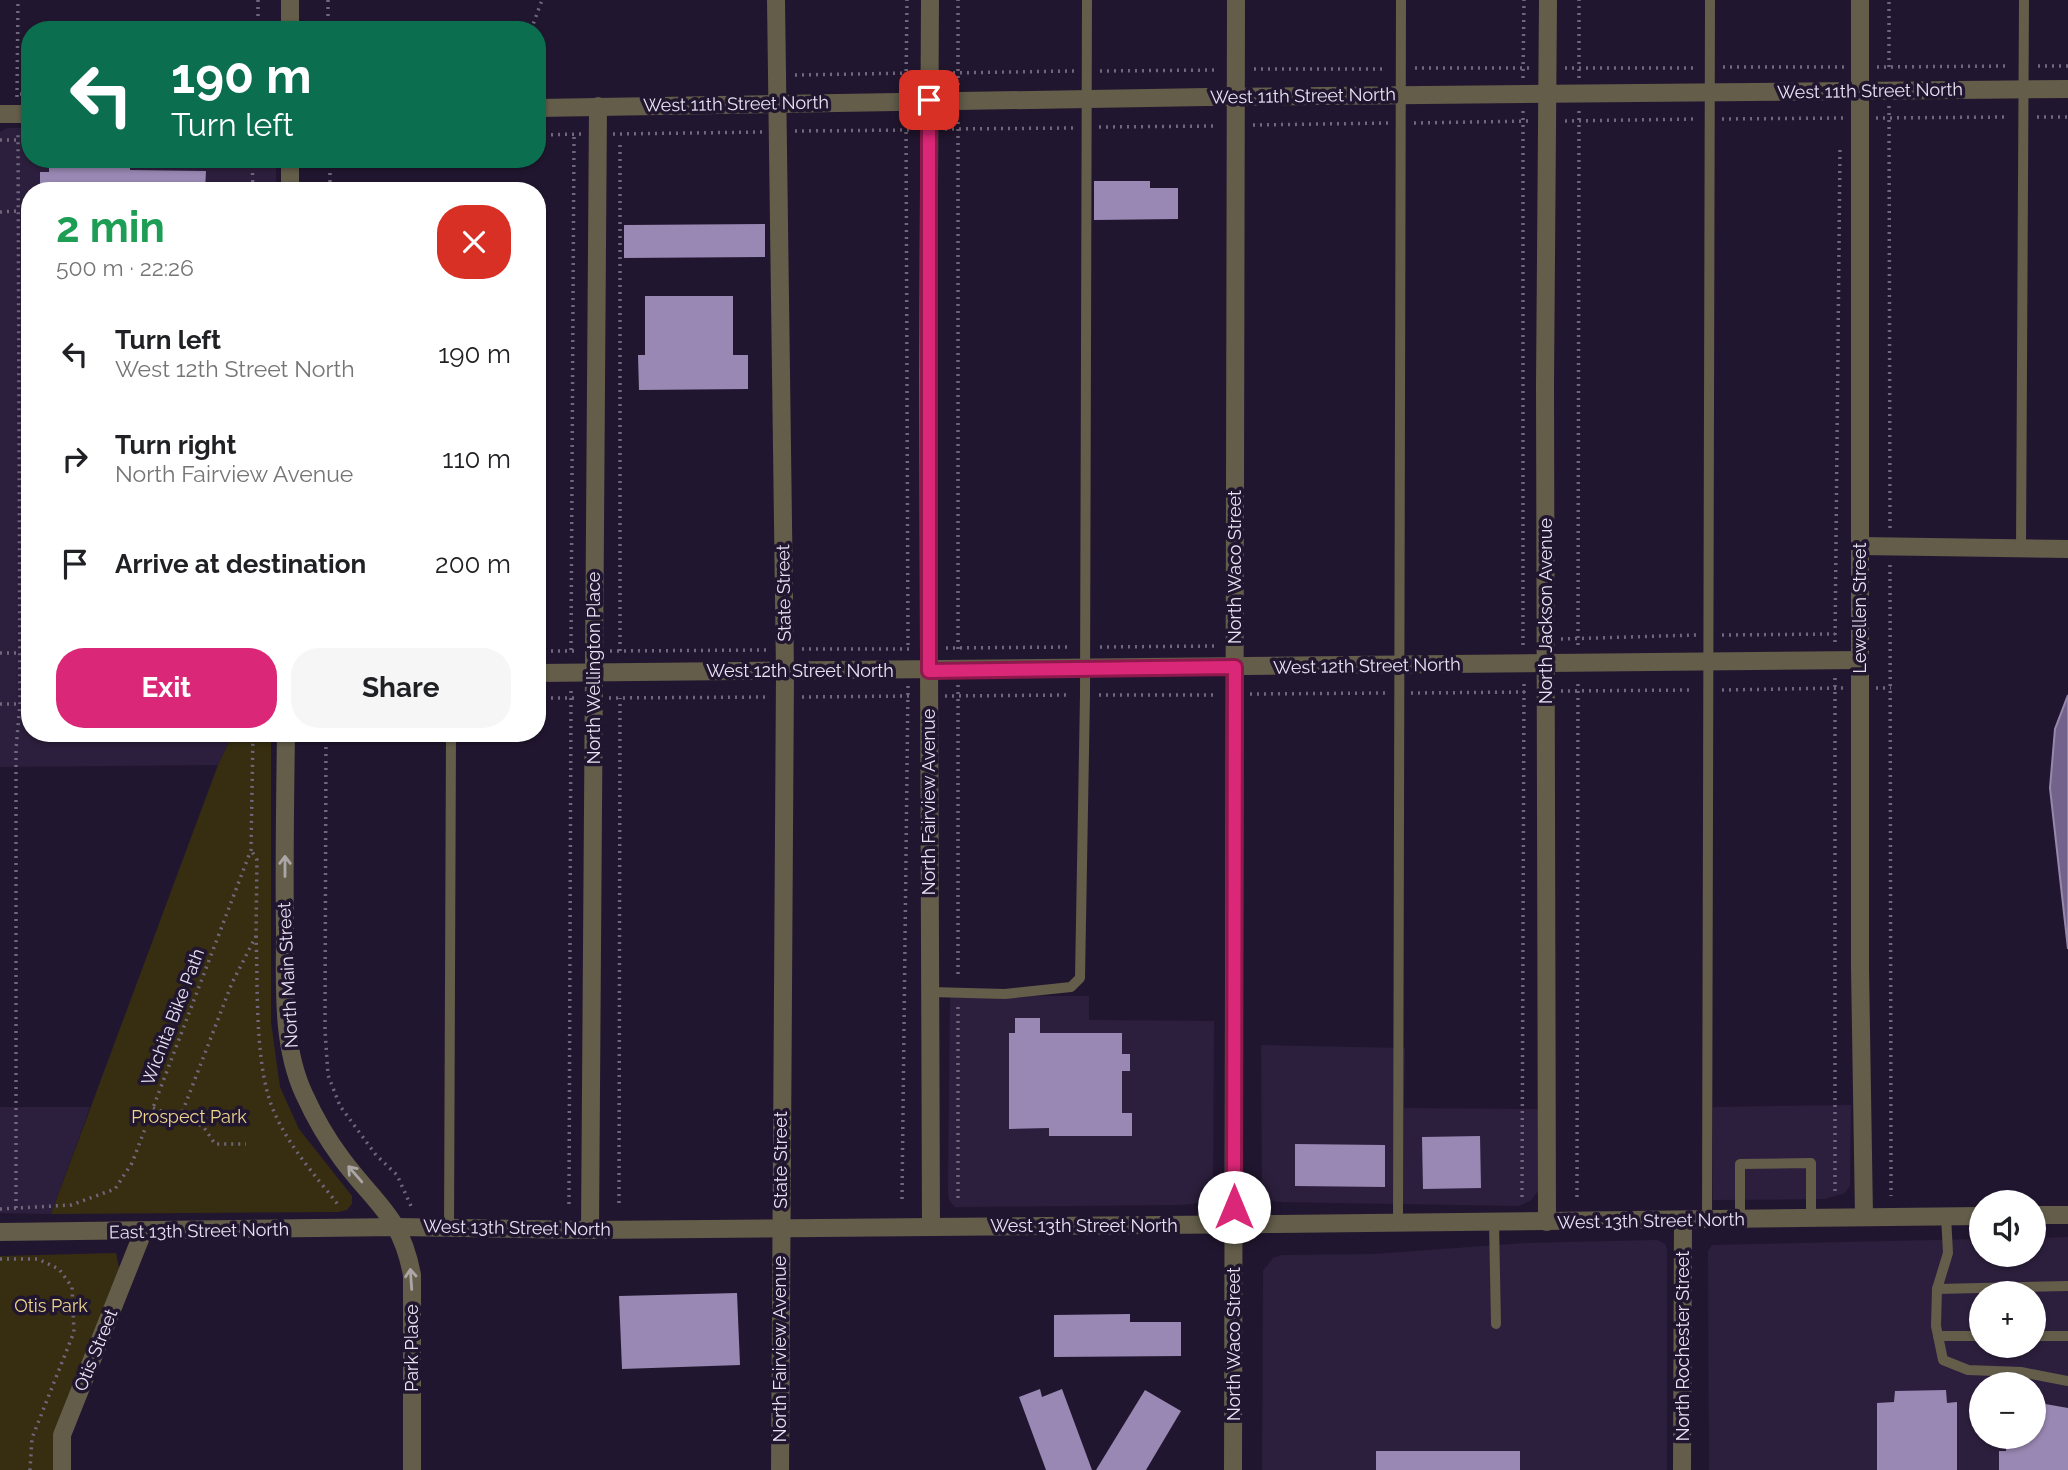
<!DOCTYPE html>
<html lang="en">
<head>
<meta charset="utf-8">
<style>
	body { margin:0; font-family:Raleway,sans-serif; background:#f6f6f6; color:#202124; height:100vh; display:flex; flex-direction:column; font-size:26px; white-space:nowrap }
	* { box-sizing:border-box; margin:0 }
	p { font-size:23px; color:#757577 }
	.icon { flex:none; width:38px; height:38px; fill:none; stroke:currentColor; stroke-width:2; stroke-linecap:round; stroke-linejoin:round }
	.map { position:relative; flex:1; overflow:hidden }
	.details { position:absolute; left:21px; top:182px; width:525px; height:560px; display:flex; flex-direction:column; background:#fff; border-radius:28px; box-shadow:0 2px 5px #0004 }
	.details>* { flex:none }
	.guide { position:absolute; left:21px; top:21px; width:525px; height:147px; border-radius:28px; box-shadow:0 2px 5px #0004; background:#0b6e4f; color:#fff; overflow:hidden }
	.controls { position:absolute; left:1969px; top:1190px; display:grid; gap:14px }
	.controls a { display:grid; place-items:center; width:77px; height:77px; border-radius:50%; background:#fff; box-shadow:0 2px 5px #0004; font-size:35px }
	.pin { position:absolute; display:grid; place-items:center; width:60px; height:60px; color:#fff; margin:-30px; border-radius:14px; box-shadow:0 4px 10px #0006 }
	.me { position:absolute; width:77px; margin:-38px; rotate:0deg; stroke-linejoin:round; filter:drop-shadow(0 0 5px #0008) }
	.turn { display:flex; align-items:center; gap:24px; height:147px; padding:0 35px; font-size:32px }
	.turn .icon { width:91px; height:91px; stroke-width:2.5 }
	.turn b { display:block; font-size:49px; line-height:60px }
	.round { display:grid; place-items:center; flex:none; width:74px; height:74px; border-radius:28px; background:#f6f6f6 }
	.headline { display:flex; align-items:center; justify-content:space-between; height:119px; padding:0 35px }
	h1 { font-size:42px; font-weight:700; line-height:52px; color:#1e9e55 }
	.action { display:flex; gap:14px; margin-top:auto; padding:14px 35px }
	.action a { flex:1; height:80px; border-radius:28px; background:#db2777; color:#fff; font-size:28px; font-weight:700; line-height:80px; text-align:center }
	.action a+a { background:#f6f6f6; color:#202124 }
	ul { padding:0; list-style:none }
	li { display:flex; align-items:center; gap:21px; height:105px; padding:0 35px }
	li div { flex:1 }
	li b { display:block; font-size:26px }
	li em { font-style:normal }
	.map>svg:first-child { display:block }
</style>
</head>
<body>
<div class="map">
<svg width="2068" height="1470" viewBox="0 0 2068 1470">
	<rect width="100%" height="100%" fill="#21162f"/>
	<g fill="#2c1f3d" fill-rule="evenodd">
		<path d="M7 128H30V159H276V191H30V733H233L218 765 0 767V132Z"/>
		<path d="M950 996H1089V1020L1214 1021 1213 1188 1206 1198 1194 1204 1177 1205 955 1207 949 1200 948 1189Z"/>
		<path d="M1261 1045 1405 1048 1404 1108 1540 1109V1189L1530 1201 1519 1206 1276 1202 1265 1198 1262 1188Z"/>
		<path d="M1851 1105 1850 1186 1845 1193 1825 1199 1713 1200V1107Z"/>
		<path d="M0 1107H90L51 1214 0 1213Z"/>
		<path d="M2068 1237V1470H1709L1708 1251 1712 1245 1981 1239V1255H2034V1238ZM1981 1293H2034V1346H1981ZM1981 1384H2034V1437H1981Z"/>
		<path d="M1657 1240 1665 1244 1667 1249V1470H1262L1263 1271 1273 1258 1282 1255 1374 1254 1525 1243Z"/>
	</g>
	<g fill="#372e11">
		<path d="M22 460H30V527H23Z"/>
		<path d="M233 733H271V1022L280 1087 299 1129 352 1196V1204L347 1210 338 1212 51 1214 218 765Z"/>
		<path d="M116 1253 119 1268 56 1470H0V1256Z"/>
	</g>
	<path fill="#73628b" stroke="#9688aa" stroke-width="2" d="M2068 695V949L2050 788 2055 729Z"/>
	<g fill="#9988b3">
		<path d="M59 160 130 162V170L206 171 205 191H40V172H49V166H59Z"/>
		<path d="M1094 181H1150V188H1178V219L1094 220Z"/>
		<path d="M765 224V257L624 258V225Z"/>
		<path d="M645 296H733V355H748V389L639 390 638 355H645Z"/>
		<path d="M1015 1018H1040V1033H1122V1054H1130V1071H1122V1113H1132V1136H1049V1128L1009 1129V1033H1015Z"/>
		<path d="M1480 1136 1481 1188 1423 1189 1422 1137Z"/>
		<path d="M1295 1144 1385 1145V1187L1295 1186Z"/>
		<path d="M737 1293 740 1365 622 1369 619 1296Z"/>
		<path d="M1130 1314V1322H1181V1356L1054 1357V1315Z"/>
		<path d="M1040 1389 1042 1397 1062 1389 1092 1470H1046L1019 1397Z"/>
		<path d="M1145 1390 1181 1411 1146 1470H1096Z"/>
		<path d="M1946 1390 1947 1403 1957 1402V1470H1877V1403L1894 1402 1895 1391Z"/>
		<path d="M2034 1402 2068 1408V1470H1999V1451H2006V1437H2034Z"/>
		<rect x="1376" y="1451" width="144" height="19"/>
	</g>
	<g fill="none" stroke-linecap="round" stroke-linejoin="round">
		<g stroke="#71677d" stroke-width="3.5" stroke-dasharray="2 5" stroke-linecap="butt">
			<path d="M328 0V30"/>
			<path d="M258 30V0"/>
			<path d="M531 30 542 0"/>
			<path d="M2038 66H2068"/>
			<path d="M1723 67H1844"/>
			<path d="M1877 67 2009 66"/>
			<path d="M1889 67V0"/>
			<path d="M1415 68H1529"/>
			<path d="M1565 68H1697"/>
			<path d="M1254 69H1386"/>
			<path d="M1100 71 1218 70"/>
			<path d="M946 73 1074 71"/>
			<path d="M795 75 913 73"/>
			<path d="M1523 78 1524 0"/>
			<path d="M1579 78V0"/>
			<path d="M906 85 907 0"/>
			<path d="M958 85V0"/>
			<path d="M20 94H30"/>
			<path d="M17 97 18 0"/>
			<path d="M1889 106 1890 529"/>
			<path d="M2037 117H2068"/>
			<path d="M906 118 908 649"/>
			<path d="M1876 118 2009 117"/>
			<path d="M1722 119 1844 118"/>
			<path d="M1565 121 1697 119"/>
			<path d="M1414 123 1529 121"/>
			<path d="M1253 125 1389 123"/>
			<path d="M1099 127 1218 126"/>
			<path d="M945 129 1074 128"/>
			<path d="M795 131 913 130"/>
			<path d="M613 134 763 132"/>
			<path d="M537 135 581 134"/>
			<path d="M0 140H30"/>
			<path d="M252 159 253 191"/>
			<path d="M330 159V191"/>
			<path d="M0 212 18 211"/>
			<path d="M1890 565 1891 1196"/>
			<path d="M1722 635 1835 634"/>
			<path d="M1561 639 1696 635"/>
			<path d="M1835 642 1840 149"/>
			<path d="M1523 645V111"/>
			<path d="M1578 645 1579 110"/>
			<path d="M1100 647 1215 646"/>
			<path d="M946 648 1071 647"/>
			<path d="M802 649H914"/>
			<path d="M958 649V118"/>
			<path d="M571 650 574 134"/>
			<path d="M537 651H578"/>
			<path d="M610 651 767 650"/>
			<path d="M620 651V141"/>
			<path d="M0 653H19"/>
			<path d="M1835 678V1194"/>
			<path d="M958 685V978"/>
			<path d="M1876 688H1891"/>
			<path d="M1722 690 1844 688"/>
			<path d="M1561 691 1694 690"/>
			<path d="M1411 693 1529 692"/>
			<path d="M1250 694 1386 693"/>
			<path d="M1099 695H1218"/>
			<path d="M945 696 1071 695"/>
			<path d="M802 697 913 696"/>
			<path d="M537 698H577"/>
			<path d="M609 698 770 697"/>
			<path d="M0 704H20"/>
			<path d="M326 733 325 1030 328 1075 340 1106 376 1155 397 1175 411 1206"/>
			<path d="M256 936C258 986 255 1047 268 1095 280 1137 314 1174 340 1207"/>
			<path d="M958 1007V1198"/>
			<path d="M153 1108 203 1126 215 1144H246"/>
			<path d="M180 1118 232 983 256 936 257 860 251 850"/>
			<path d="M1522 1197 1524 681"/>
			<path d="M1577 1197 1578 681"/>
			<path d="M902 1199 908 685"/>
			<path d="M619 1203 620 698"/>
			<path d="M569 1204 571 689"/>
			<path d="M16 1208V749L20 704 18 132"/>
			<path d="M0 1209 71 1205 115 1189 132 1163 251 850 253 733"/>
			<path d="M0 1259H38L59 1269 72 1287 74 1332 32 1438 30 1470"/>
		</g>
		<g stroke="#635d4a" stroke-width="10">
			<path d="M2021 548 2024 0"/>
			<path d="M930 992 1005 994 1071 987 1080 978 1085 695 1087 0"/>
			<path d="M1946 1216 1948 1253 1937 1289 1936 1326 1943 1360 1968 1370 2021 1372 2068 1381"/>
			<path d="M1707 1220 1710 0"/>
			<path d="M1740 1220V1164L1811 1163V1218"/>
			<path d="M1494 1222 1496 1324"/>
			<path d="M1398 1223 1401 0"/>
			<path d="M449 1228 451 733"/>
			<path d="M1937 1289 2068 1286"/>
			<path d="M1938 1336H1981"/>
			<path d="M2034 1336H2068"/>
		</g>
		<g stroke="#635d4a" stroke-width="18">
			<path d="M776 0 785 672 780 1470"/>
			<path d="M930 0 928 374 931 1227"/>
			<path d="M1860 0V968L1864 1216"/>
			<path d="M537 108 1207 97 2068 89"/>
			<path d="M0 114H30"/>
			<path d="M1860 546 2068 549"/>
			<path d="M537 673 1860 660"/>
			<path d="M1547 1222 1545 385 1548 0"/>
			<path d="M590 1230 598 106"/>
			<path d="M62 1470V1435L143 1232"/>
			<path d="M1682 1470 1683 1221"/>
		</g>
		<g stroke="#635d4a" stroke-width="18">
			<path d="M290 0V30"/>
			<path d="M290 191V159"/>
			<path d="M286 733C285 799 284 865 285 931 285 984 281 1044 304 1094 314 1116 327 1139 342 1159 375 1204 401 1215 412 1275V1470"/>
			<path d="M2034 1215H2068"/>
			<path d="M0 1232 398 1227 590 1230 1277 1224 1981 1216"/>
			<path d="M1233 1470 1236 0"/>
		</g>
	</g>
	<defs><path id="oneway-shaft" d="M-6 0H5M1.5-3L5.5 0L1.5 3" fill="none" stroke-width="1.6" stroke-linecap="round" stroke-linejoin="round" transform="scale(1.75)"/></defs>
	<g stroke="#ada6a7">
		<use href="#oneway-shaft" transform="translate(285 866) rotate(-90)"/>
		<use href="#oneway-shaft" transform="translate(355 1174) rotate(-131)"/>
		<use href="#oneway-shaft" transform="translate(411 1279) rotate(-94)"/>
	</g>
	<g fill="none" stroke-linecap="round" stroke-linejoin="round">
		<defs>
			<path id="route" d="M929 100V671L1235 667 1234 1207"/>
		</defs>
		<use href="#route" stroke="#8e194d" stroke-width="18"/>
		<use href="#route" stroke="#db2777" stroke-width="12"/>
	</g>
	<g text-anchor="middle" stroke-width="7" stroke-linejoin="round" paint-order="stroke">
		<g font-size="18" fill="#e9e2f3" stroke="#21162f">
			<text transform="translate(1870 91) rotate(-1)" y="6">West 11th Street North</text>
			<text transform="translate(1303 96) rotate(-1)" y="6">West 11th Street North</text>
			<text transform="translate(736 104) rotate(-1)" y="6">West 11th Street North</text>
			<text transform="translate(1235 567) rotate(-90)" y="6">North Waco Street</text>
			<text transform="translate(784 593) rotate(-91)" y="6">State Street</text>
			<text transform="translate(1860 608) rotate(-90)" y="6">Lewellen Street</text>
			<text transform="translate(1546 611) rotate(-90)" y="6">North Jackson Avenue</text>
			<text transform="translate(1367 666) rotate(-1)" y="6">West 12th Street North</text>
			<text transform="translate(594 668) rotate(-90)" y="6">North Wellington Place</text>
			<text x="800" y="677">West 12th Street North</text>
			<text transform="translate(929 802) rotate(-90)" y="6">North Fairview Avenue</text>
			<text transform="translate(288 975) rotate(-93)" y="6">North Main Street</text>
			<text transform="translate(173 1017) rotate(-69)" y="6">Wichita Bike Path</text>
			<text transform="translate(781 1160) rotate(-90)" y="6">State Street</text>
			<text transform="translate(1651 1221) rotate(-1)" y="6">West 13th Street North</text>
			<text x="1084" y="1232">West 13th Street North</text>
			<text transform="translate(517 1228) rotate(1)" y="6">West 13th Street North</text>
			<text transform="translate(199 1231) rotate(-1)" y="6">East 13th Street North</text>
			<text transform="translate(1234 1344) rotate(-90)" y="6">North Waco Street</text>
			<text transform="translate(1683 1346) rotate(-90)" y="6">North Rochester Street</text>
			<text transform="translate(412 1348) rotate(-90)" y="6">Park Place</text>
			<text transform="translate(780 1349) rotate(-90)" y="6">North Fairview Avenue</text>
			<text transform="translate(96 1350) rotate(-68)" y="6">Otis Street</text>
		</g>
		<g font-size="18" fill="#efd78d" stroke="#21162f">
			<text x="189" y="1123">Prospect Park</text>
			<text x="51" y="1312">Otis Park</text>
		</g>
	</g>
</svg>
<div class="controls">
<a><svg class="icon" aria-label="sound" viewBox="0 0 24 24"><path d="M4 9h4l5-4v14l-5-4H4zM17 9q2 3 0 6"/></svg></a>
<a>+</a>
<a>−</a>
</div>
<div class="pin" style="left:929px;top:100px;background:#d93025"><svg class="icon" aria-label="arrive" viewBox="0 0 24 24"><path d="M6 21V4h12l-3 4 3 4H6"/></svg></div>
<svg class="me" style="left:1234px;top:1207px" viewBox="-20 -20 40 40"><circle r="19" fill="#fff"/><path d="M0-13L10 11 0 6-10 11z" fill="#db2777"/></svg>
<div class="guide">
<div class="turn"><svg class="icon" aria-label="left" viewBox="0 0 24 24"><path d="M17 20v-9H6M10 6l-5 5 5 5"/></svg><div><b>190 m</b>Turn left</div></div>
</div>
<section class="details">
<div class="headline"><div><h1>2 min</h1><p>500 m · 22:26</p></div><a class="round" style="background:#d93025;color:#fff"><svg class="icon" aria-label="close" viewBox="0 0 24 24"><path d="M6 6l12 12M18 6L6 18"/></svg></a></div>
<ul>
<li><svg class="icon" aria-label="left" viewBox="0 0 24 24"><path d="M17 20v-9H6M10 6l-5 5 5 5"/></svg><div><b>Turn left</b><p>West 12th Street North</p></div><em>190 m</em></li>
<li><svg class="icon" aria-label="right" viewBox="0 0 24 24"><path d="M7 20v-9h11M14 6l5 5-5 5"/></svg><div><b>Turn right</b><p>North Fairview Avenue</p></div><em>110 m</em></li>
<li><svg class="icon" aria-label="arrive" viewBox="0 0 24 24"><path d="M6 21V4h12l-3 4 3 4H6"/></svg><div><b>Arrive at destination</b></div><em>200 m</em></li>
</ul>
<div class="action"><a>Exit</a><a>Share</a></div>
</section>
</div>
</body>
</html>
